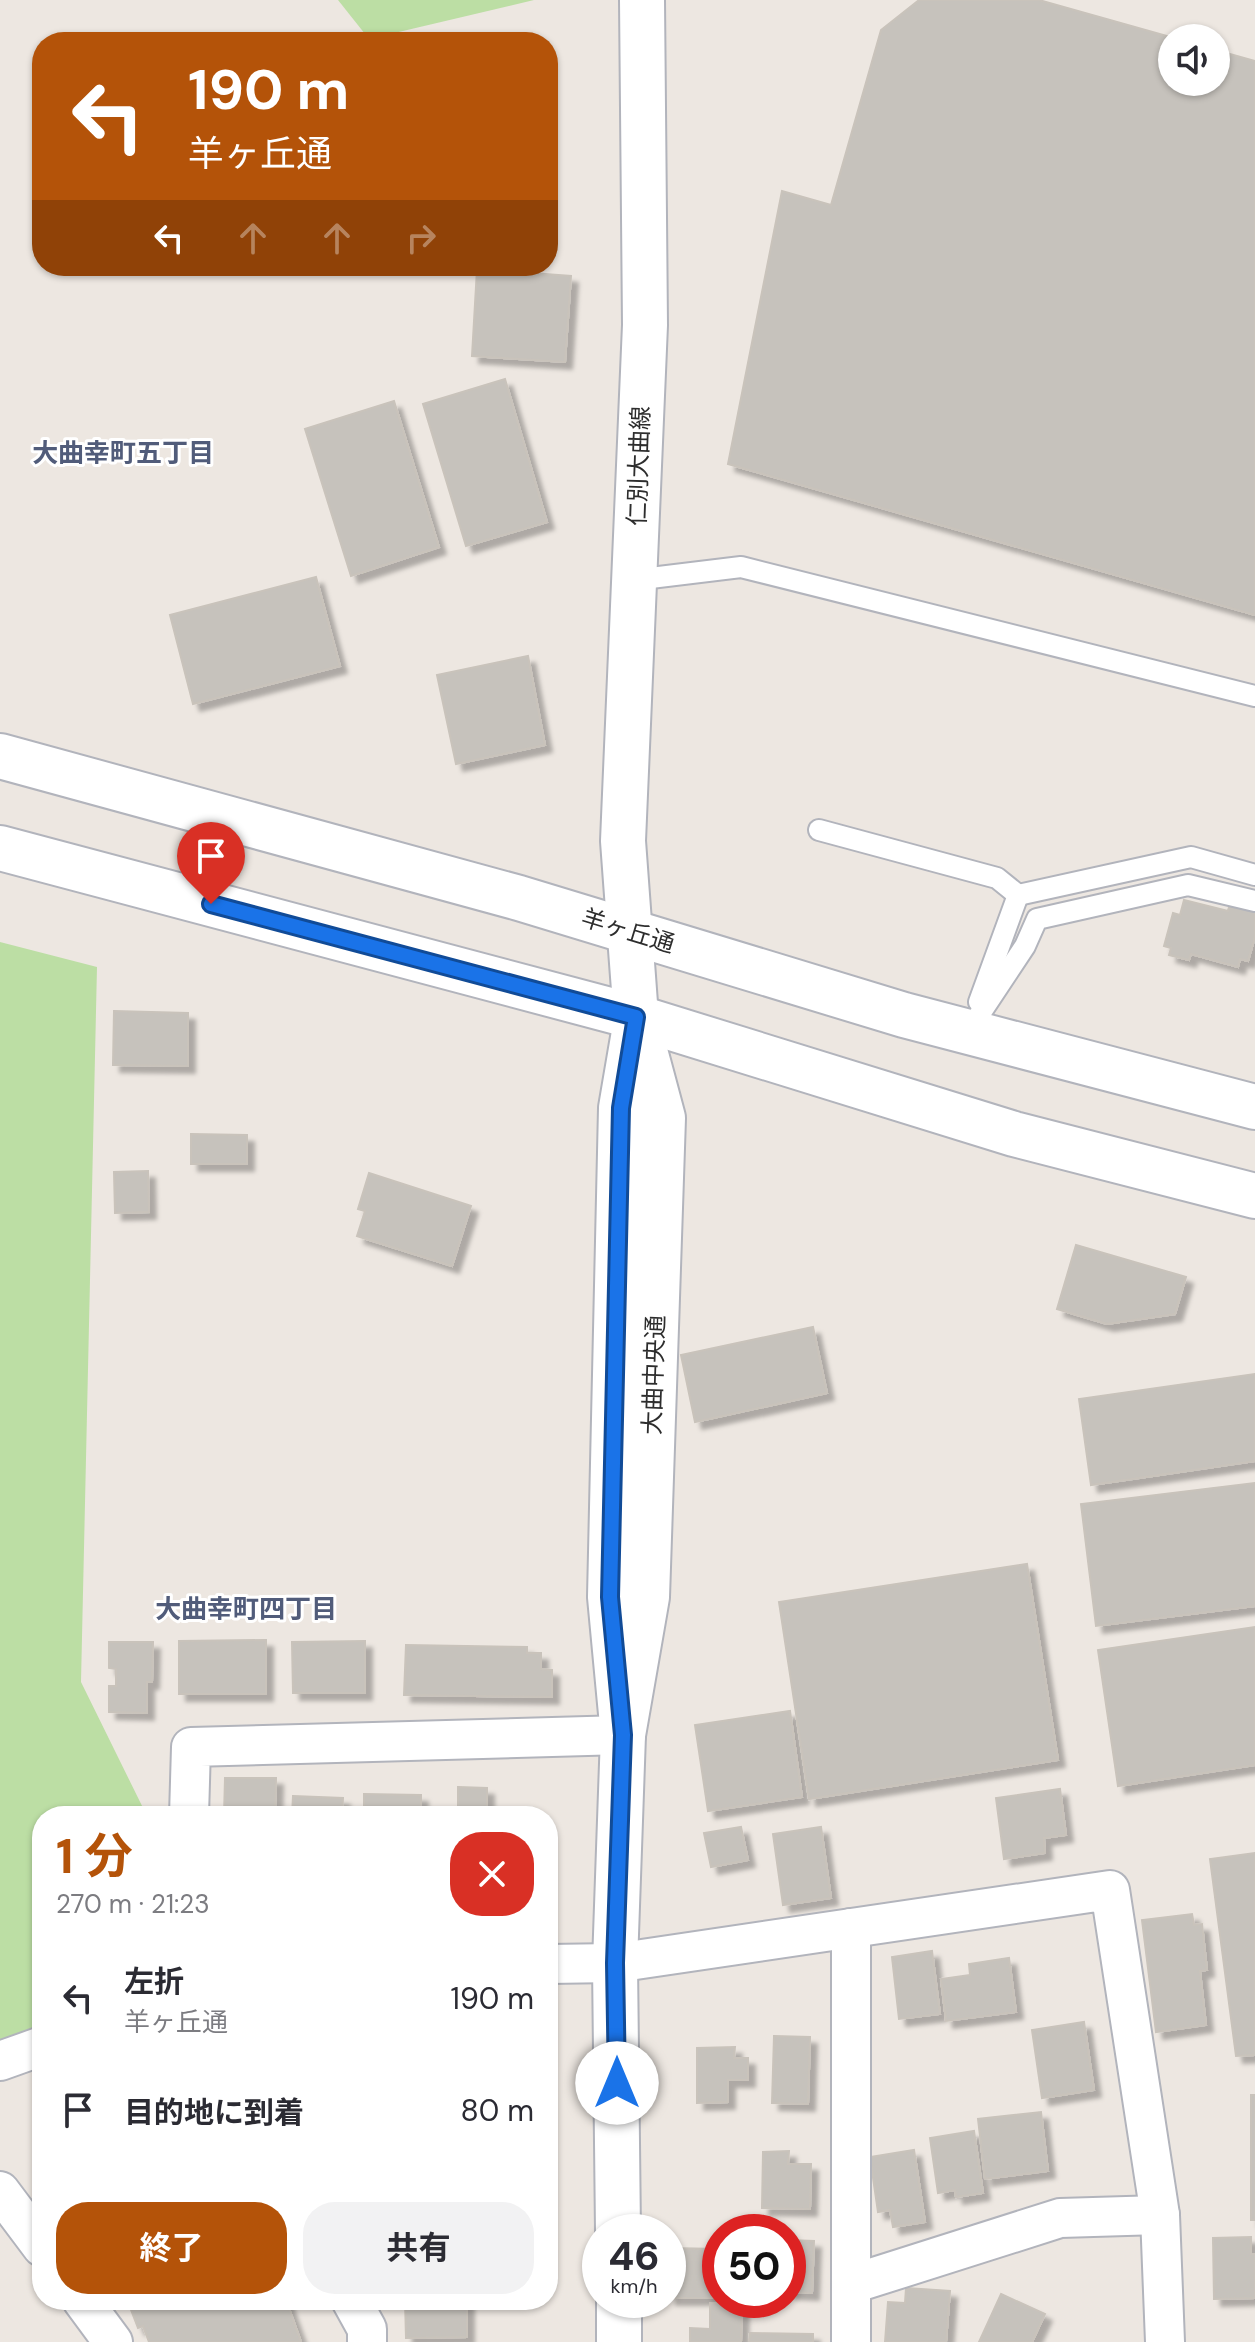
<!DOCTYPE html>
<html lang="ja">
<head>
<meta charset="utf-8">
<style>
	body { margin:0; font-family:"DM Sans","Noto Sans JP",sans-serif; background:#f2f2f3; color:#2b2b33; height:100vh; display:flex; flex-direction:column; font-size:30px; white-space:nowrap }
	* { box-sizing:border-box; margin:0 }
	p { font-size:26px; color:#7c7c81 }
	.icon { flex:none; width:44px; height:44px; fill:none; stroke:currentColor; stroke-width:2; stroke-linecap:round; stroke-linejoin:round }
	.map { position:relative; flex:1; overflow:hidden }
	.details { position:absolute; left:32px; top:1806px; width:526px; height:504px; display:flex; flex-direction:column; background:#fff; border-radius:32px; box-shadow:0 2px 6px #0004 }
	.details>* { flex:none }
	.guide { position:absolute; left:32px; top:32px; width:526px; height:244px; border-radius:32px; box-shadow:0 2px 6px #0004; background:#b45309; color:#fff; overflow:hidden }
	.fabs { position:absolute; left:1158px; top:24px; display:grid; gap:16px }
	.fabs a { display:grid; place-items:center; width:72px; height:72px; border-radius:50%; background:#fff; box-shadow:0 2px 6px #0004; font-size:40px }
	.speed { position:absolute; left:582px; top:2214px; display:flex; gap:16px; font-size:40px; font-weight:700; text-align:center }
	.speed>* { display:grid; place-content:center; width:104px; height:104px; border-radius:50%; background:#fff; box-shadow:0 2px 6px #0004; line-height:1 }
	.speed small { font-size:20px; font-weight:400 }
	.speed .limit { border:12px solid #d22; background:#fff; color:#111 }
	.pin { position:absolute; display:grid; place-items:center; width:68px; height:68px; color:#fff; margin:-82px -34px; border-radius:50% 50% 50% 0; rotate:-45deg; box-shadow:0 0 8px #0007 }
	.pin .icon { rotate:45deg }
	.me { position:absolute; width:88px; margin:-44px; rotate:0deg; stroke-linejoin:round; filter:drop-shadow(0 0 6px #0008) }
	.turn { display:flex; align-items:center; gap:28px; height:168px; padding:0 24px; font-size:36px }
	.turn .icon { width:104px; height:104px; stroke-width:2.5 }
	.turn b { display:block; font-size:56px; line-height:68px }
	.lanes { display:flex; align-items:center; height:76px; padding:0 24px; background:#0003; justify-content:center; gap:40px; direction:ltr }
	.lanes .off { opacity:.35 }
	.round { display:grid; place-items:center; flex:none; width:84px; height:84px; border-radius:32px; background:#f2f2f3 }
	.overview { display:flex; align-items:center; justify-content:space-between; height:136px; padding:0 24px }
	h1 { font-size:48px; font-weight:700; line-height:60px; color:#b45309 }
	.button { display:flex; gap:16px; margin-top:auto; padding:16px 24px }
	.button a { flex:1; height:92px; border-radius:32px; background:#b45309; color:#fff; font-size:32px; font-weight:700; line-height:92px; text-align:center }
	.button a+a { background:#f2f2f3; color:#2b2b33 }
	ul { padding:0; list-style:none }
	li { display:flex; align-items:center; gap:24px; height:112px; padding:0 24px }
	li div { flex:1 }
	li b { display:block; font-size:30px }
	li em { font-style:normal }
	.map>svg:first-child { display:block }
</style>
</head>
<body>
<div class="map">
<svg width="1255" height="2342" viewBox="0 0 1255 2342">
	<defs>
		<filter id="shadow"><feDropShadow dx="7" dy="7" stdDeviation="2" flood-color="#0004"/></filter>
	</defs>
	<rect width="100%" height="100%" fill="#ede7e1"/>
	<g fill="#bcdea4">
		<path d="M338 0H534L369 39Z"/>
		<path d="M0 942 97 967 81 1682 147 1816H42V2046L0 2061Z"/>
	</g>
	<g fill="#c6c2bc" stroke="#c9c3bb" stroke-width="2" filter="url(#shadow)">
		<path d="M919 0H1039L1174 38 1172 82H1216V50L1255 61V615L728 464 782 191 831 205 881 30Z"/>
		<path d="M477 269 571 276 565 362 472 356Z"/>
		<path d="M505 379 547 522 466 546 423 404Z"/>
		<path d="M394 401 439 547 351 576 305 429Z"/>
		<path d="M316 577 340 666 193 704 170 615Z"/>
		<path d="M528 656 545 745 456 764 437 675Z"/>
		<path d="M1184 900 1228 911 1230 903 1255 910V937L1248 961 1240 959 1238 967 1191 954 1189 960 1169 955 1171 948 1164 946 1173 913 1180 915Z"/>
		<path d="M114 1011 188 1013V1066L113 1065Z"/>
		<path d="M191 1134 247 1135V1164H191Z"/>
		<path d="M148 1171 149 1212 115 1213 114 1172Z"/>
		<path d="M369 1173 471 1206 452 1266 357 1236 365 1211 358 1209Z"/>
		<path d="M1076 1245 1186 1277 1175 1314 1107 1324 1057 1309Z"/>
		<path d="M813 1327 827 1393 695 1422 681 1355Z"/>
		<path d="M1255 1374V1461L1091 1485 1079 1399Z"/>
		<path d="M1255 1483V1606L1096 1626 1081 1504Z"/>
		<path d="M1027 1564 1058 1760 809 1799 779 1602Z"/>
		<path d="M1255 1627V1765L1118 1786 1098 1650Z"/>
		<path d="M266 1640V1694H179V1641Z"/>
		<path d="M365 1641V1693H293L292 1642Z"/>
		<path d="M109 1642H153L152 1682H147V1713L109 1712V1686H116V1669L109 1668Z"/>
		<path d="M406 1645 527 1647V1653H541V1669L552 1670V1697L404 1695Z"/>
		<path d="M790 1711 802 1797 708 1811 695 1725Z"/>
		<path d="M225 1778H276L275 1816H224Z"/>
		<path d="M458 1787 487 1788V1816H436V1812H458Z"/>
		<path d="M1060 1789 1066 1835 1044 1838 1045 1853 1004 1859 996 1798Z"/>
		<path d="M364 1794 421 1795V1816H364Z"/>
		<path d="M293 1796 343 1798 342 1816H292Z"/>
		<path d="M741 1827 748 1860 711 1867 704 1833Z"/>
		<path d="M821 1827 831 1898 783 1905 773 1834Z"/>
		<path d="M1255 1853V2055L1236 2056 1210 1859Z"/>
		<path d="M1192 1914 1194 1925 1202 1924 1207 1970 1200 1971 1206 2025 1156 2032 1142 1920Z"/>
		<path d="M932 1951 940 2014 899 2019 892 1957Z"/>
		<path d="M1009 1958 1016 2012 946 2021 941 1979 970 1975 969 1964Z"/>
		<path d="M1084 2022 1094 2090 1042 2098 1032 2030Z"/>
		<path d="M774 2036 810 2037 808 2104 772 2103Z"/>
		<path d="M735 2047 734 2058H748V2080H728V2102L697 2103V2048Z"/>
		<rect x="1251" y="2095" width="4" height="125"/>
		<path d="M1041 2112 1048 2171 985 2179 978 2119Z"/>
		<path d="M974 2131 983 2193 956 2197 955 2190 938 2193 930 2138Z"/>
		<path d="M914 2150 925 2222 893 2227 890 2210 878 2212 870 2157Z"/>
		<path d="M789 2151 788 2164H811L810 2209 762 2208 763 2152Z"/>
		<path d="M1251 2237V2254H1255V2298L1214 2299 1213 2238Z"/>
		<path d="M788 2240 814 2241 812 2293 788 2292Z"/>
		<path d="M669 2248 720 2249V2298H669Z"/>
		<path d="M906 2288 950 2291 946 2342H885L888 2302 905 2303Z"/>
		<path d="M1001 2294 1045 2314 1032 2342H979Z"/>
		<path d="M132 2300H286L301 2342H149L143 2326 138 2328 128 2302Z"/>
		<path d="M405 2300H467V2337L406 2338Z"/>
		<path d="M710 2303H742L741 2342H690V2328L710 2329Z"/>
		<path d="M750 2333 813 2334V2342H749Z"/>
	</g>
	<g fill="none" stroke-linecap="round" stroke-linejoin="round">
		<defs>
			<g id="service">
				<path d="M634 580 741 567 1255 696"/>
				<path d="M819 830 997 878 1018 895"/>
				<path d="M1018 895 1191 857 1255 875"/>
				<path d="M979 1002 1018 895"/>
				<path d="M968 1032 1025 946 1037 919 1188 885 1255 901"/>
			</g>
			<g id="minor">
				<path d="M189 1816 191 1747 623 1735"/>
				<path d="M548 1964 615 1963 1110 1890 1160 2215 1165 2342"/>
				<path d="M0 2061 42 2046"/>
				<path d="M0 2191 42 2247"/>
				<path d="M852 2284 1060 2218 1160 2215"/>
				<path d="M82 2300 113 2342"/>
				<path d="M351 2300 367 2329V2342"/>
				<path d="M851 2342V1928"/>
			</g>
			<g id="secondary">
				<path d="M0 756 519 898 904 1015 1255 1107"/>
				<path d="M0 848 636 1017 1014 1134 1255 1196"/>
				<path d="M623 1735 647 1597 663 1118 636 1017 623 841 645 325 642 0"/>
				<path d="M618 2232 615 1963 623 1735 610 1597 621 1108 634 1032"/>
				<path d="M619 2300V2342"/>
			</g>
		</defs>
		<use href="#service" stroke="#b2b4bc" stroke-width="24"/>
		<use href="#minor" stroke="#b2b4bc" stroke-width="42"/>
		<use href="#secondary" stroke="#b2b4bc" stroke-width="48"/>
		<use href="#service" stroke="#fff" stroke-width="20"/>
		<use href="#minor" stroke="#fff" stroke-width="38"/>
		<use href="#secondary" stroke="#fff" stroke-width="44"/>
	</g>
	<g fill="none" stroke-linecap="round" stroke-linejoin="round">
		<defs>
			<path id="route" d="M211 904 636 1017 621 1108 610 1597 623 1735 615 1963 617 2083"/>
		</defs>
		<use href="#route" stroke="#114b97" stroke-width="20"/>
		<use href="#route" stroke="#1a73e8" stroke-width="14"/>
	</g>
	<g text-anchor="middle" stroke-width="6" stroke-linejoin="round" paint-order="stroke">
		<g font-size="24" fill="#2d2d2d" stroke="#fff">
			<text transform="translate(639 466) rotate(-88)" y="8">仁別大曲線</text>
			<text transform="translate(628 931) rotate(17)" y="8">羊ヶ丘通</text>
			<text transform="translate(654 1375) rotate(-88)" y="8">大曲中央通</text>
		</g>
		<g font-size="26" font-weight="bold" fill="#515c7a" stroke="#fff">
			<text x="123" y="462">大曲幸町五丁目</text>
			<text x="246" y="1618">大曲幸町四丁目</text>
		</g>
	</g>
</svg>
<div class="fabs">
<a><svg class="icon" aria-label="sound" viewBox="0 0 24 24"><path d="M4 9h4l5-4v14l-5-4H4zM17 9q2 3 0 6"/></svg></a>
</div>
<div class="speed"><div>46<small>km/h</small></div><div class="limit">50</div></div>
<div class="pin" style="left:211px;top:904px;background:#d93025"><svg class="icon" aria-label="arrive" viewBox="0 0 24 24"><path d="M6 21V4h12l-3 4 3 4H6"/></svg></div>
<svg class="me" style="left:617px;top:2083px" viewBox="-20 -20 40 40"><circle r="19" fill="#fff"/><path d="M0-13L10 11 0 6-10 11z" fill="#1a73e8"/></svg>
<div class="guide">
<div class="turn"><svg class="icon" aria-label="left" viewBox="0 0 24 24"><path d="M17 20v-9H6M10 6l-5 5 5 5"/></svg><div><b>190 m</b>羊ヶ丘通</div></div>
<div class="lanes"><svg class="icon" aria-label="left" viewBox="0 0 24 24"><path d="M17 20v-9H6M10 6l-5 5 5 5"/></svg><svg class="icon off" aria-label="ahead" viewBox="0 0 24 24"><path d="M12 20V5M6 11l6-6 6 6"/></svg><svg class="icon off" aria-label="ahead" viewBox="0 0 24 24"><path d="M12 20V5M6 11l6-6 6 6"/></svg><svg class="icon off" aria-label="right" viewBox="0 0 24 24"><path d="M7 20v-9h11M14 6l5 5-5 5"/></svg></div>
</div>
<section class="details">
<div class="overview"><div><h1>1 分</h1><p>270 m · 21:23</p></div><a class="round" style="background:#d93025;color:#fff"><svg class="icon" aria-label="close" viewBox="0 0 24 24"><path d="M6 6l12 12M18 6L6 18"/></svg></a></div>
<ul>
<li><svg class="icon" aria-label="left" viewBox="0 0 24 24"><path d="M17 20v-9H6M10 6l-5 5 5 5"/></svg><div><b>左折</b><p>羊ヶ丘通</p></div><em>190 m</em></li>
<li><svg class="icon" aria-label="arrive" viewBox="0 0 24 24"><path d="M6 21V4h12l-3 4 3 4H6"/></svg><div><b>目的地に到着</b></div><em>80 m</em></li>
</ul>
<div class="button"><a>終了</a><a>共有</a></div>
</section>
</div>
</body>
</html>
